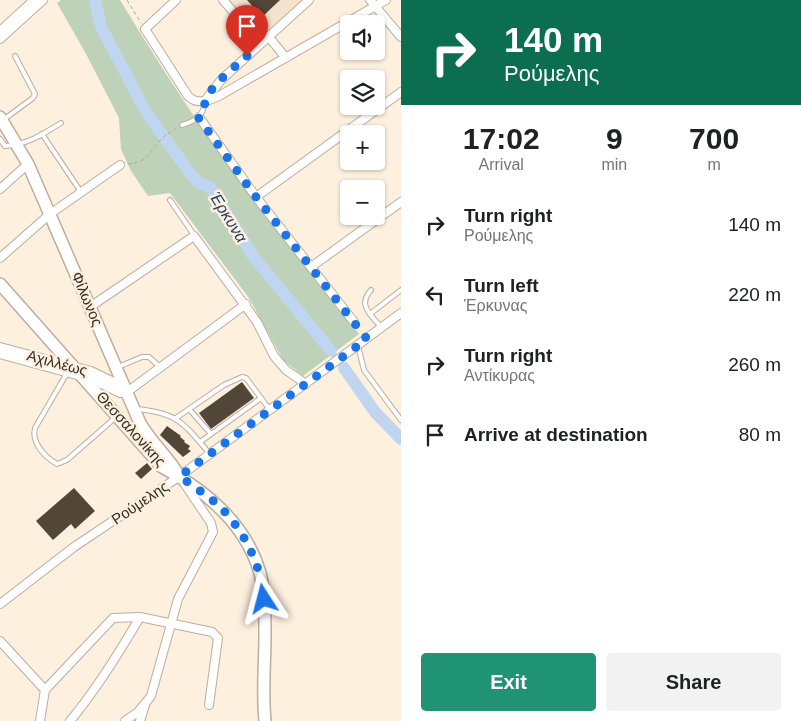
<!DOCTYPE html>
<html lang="en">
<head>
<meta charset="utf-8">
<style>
	body { margin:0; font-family:Helvetica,sans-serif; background:#f2f2f2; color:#202124; height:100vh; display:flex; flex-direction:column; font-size:19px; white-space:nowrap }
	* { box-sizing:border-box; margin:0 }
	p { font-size:16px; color:#757577 }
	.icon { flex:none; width:28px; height:28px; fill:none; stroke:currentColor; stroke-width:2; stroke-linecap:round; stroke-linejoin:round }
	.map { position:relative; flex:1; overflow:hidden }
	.drawer { display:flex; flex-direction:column; background:#fff; width:400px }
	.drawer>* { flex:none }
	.hud { background:#0b6e4f; color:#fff; overflow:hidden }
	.tools { position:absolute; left:340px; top:15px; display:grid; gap:10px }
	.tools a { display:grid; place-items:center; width:45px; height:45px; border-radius:5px; background:#fff; box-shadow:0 1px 4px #0004; font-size:25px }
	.pin { position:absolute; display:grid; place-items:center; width:42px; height:42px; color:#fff; margin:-51px -21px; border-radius:50% 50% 50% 0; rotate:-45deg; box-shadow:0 0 5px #0007 }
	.pin .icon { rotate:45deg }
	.me { position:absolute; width:55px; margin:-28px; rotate:351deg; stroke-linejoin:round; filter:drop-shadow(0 0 4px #0008) }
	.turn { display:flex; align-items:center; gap:18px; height:105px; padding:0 20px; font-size:22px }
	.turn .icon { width:65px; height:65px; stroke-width:2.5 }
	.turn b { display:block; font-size:35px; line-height:42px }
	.eta { display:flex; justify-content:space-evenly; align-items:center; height:85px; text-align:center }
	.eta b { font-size:30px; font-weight:600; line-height:35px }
	.action { display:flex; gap:10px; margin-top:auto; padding:10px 20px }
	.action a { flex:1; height:58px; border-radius:5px; background:#209375; color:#fff; font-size:20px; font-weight:600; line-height:58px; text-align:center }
	.action a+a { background:#f2f2f2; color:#202124 }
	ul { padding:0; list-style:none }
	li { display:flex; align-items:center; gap:15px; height:70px; padding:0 20px }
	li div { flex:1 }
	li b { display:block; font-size:19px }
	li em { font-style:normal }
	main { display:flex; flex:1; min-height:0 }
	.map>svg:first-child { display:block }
</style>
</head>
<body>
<main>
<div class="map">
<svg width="401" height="721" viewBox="0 0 401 721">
	<rect width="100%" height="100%" fill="#fef0df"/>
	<path fill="#f5e2cc" d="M226 0H305L261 38Z"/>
	<path fill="#bdd2b9" d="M61 0H120C149 48 179 95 211 141 258 207 309 271 359 334L303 376 283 360 249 298 170 193 148 196 131 171 121 149 119 118 85 52 57 3Z"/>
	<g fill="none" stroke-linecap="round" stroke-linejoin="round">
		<g stroke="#bfd5f0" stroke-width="12">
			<path d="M95 0 101 27 146 112 189 172 199 183 210 187 253 256 331 351"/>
			<path d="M344 368 375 412 401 439"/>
		</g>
	</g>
	<g fill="#514638">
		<path d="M247 0H280L262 17Z"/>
		<path d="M242 382 254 398 211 429 199 413Z"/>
		<path d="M167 426 181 436 180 437 185 441 184 442 190 446 188 449 191 451 183 457 160 435Z"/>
		<path d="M147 463 152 469 141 479 135 473Z"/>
		<path d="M74 488 95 511 75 529 71 524 53 540 36 521Z"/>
	</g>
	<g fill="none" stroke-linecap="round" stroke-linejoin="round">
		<defs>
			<g id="lane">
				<path d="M3 120 33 98 35 94 15 56"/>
				<path d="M182 125C195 121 204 116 205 101"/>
				<path d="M42 134 81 192"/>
				<path d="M0 139 5 146C27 145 43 134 61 123"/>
				<path d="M170 200 194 235"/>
				<path d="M371 290C357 305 371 315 381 327"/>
				<path d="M370 314 401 290"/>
				<path d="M358 346 364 370 401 420"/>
				<path d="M118 367 142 357H149L160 367"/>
				<path d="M67 373 35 428C31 443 45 457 57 464L67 460 116 417"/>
				<path d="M137 409C179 413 184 424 210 454"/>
				<path d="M189 409 211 434"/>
				<path d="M176 418 224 385 242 377 246 378 270 410"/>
				<path d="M200 442 261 398"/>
			</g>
			<g id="street">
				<path d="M176 0 145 29 188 96C197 105 208 101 219 96L386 0"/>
				<path d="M223 0 260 43"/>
				<path d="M370 0 401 37"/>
				<path d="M0 31 34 0"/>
				<path d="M268 36 286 58"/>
				<path d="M0 39 43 0"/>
				<path d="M205 101 221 80 309 0"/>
				<path d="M199 117 256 197 354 322"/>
				<path d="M0 189 28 164"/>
				<path d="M256 197 401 92"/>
				<path d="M0 258 50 214 120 165"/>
				<path d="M311 267 401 202"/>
				<path d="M90 307 194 236 257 322 274 356 286 370 306 384"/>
				<path d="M0 347 91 371 114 382 125 390"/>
				<path d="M0 354 91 379 120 393 127 392"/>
				<path d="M127 392 246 304"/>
				<path d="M0 604 74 547 180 476 401 313"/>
				<path d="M0 641 45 690 40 721"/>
				<path d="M45 690 113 618 140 617 212 632 218 638 209 705"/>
				<path d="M70 721C97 689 119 653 140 617"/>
				<path d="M125 721 138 712 151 696 178 599 213 532 211 523 184 483"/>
				<path d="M140 721 145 705"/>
			</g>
			<g id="secondary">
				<path d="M0 117 28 164 140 423C151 442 167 456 178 474"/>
				<path d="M0 284 162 467C205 490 246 524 260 573 265 592 265 614 265 634 265 663 262 692 265 721"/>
			</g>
		</defs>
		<use href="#lane" stroke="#bbae9e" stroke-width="6"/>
		<use href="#street" stroke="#bbae9e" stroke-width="10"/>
		<use href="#secondary" stroke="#bbae9e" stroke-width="14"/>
		<g stroke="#b6aa9d" stroke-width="1" stroke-dasharray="4 2.5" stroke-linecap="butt">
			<path d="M127 0 141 23"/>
			<path d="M128 164C147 161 146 158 157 144 162 137 170 132 177 128"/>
		</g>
		<use href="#lane" stroke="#fff" stroke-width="4"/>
		<use href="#street" stroke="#fff" stroke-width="8"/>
		<use href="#secondary" stroke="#fff" stroke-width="11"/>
	</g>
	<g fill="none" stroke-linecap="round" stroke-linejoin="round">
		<path stroke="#1a73e8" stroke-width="9" stroke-dasharray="0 16.2" d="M247 56C235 67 220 78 210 92 204 101 205 109 198 117L256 197 367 339 180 476C192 486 206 494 217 504 243 528 261 564 264 599"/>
	</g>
	<g text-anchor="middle" stroke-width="5" stroke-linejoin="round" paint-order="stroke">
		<g font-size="15" fill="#332d27" stroke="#fef0df">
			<text transform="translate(87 299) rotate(67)" y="5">Φίλωνος</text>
			<text transform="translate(57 363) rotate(15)" y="5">Αχιλλέως</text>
			<text transform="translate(131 429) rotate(48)" y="5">Θεσσαλονίκης</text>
			<text transform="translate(140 503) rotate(-34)" y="5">Ρούμελης</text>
		</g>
		<g font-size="16" font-style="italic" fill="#203e64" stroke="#fef0df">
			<text transform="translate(229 217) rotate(58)" y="6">Έρκυνα</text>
		</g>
	</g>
</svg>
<div class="tools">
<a><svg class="icon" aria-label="sound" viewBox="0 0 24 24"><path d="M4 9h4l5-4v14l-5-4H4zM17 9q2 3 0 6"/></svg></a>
<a><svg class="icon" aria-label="layers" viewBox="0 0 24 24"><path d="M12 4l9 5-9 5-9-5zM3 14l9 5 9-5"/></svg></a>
<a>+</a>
<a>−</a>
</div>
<div class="pin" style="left:247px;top:56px;background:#d93025"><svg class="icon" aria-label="arrive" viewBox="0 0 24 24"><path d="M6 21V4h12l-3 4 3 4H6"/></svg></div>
<svg class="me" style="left:264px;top:599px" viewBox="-20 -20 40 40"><path d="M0-17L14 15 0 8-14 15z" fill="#1a73e8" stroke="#fff" stroke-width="4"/></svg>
</div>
<section class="drawer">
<div class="hud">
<div class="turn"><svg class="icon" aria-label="right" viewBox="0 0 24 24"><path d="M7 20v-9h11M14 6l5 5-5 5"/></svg><div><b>140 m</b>Ρούμελης</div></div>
</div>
<div class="eta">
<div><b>17:02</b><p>Arrival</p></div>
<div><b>9</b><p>min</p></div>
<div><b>700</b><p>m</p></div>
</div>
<ul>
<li><svg class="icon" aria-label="right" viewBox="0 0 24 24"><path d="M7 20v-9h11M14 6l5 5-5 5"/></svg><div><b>Turn right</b><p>Ρούμελης</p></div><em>140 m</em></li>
<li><svg class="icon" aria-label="left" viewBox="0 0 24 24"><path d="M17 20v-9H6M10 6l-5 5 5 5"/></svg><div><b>Turn left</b><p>Έρκυνας</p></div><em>220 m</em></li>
<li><svg class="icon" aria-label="right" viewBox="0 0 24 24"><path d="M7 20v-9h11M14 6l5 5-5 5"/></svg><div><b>Turn right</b><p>Αντίκυρας</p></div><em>260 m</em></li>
<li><svg class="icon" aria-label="arrive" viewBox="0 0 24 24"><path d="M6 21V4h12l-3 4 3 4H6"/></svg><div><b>Arrive at destination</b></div><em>80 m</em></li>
</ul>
<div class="action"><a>Exit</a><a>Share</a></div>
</section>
</main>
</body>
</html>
